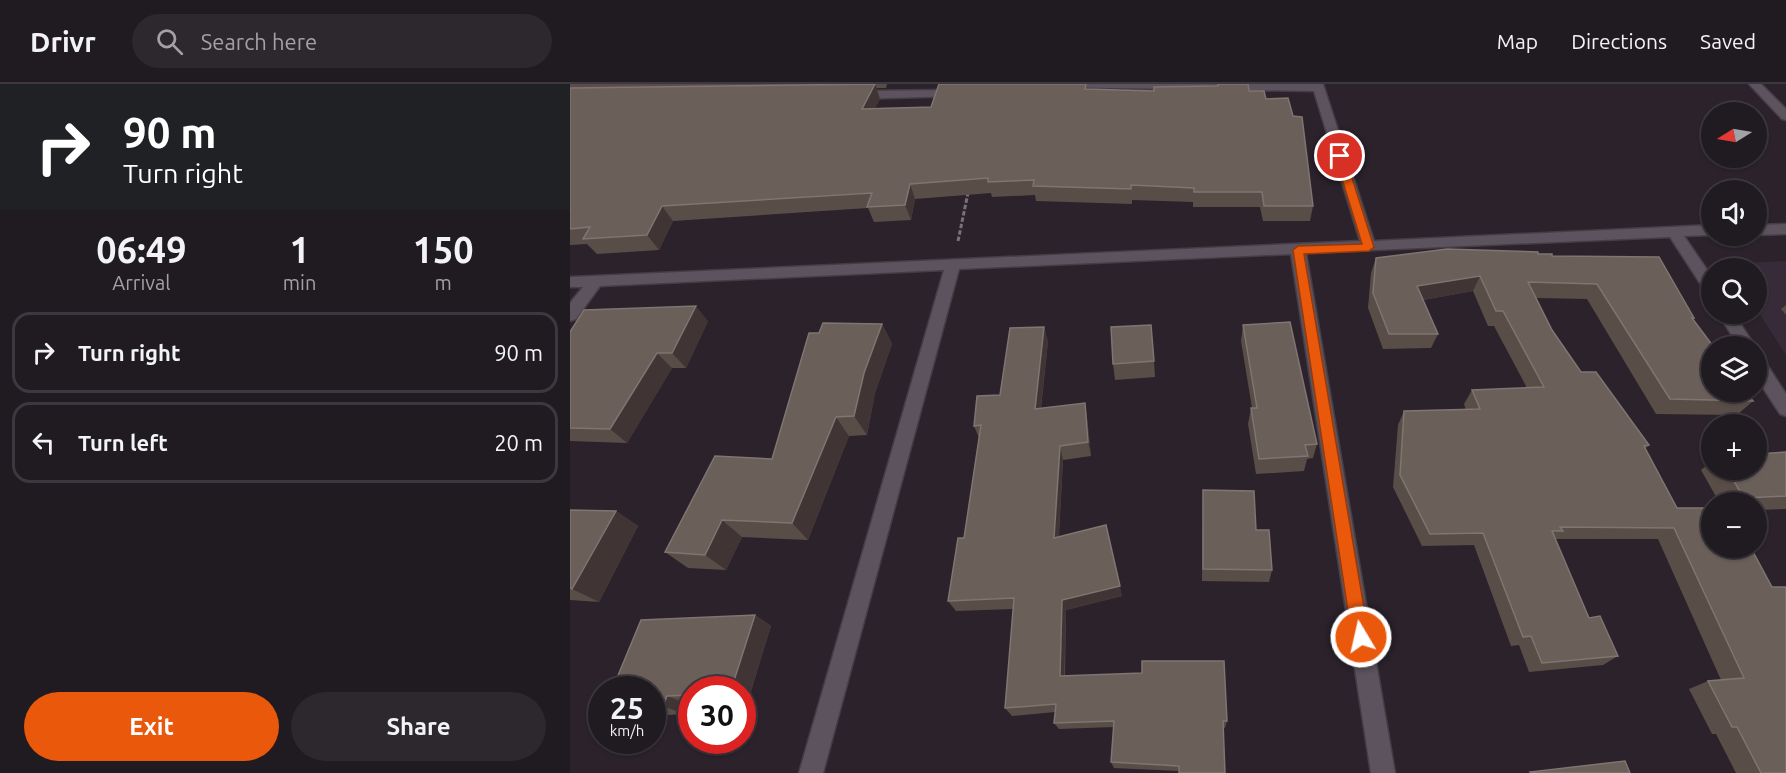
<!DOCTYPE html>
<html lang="en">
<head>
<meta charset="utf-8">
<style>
	body { margin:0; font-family:Ubuntu,sans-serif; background:#2d272e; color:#f1f3f6; height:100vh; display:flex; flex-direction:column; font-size:22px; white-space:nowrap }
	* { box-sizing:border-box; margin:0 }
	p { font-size:20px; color:#a2a1a5 }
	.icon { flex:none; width:33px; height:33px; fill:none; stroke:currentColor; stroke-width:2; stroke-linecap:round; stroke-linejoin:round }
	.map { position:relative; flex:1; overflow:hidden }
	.sheet { display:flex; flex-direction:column; background:#201a21; width:570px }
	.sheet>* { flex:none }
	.guide { background:#202124; color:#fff; overflow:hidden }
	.needle { width:39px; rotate:259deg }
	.controls { position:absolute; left:1131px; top:18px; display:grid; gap:12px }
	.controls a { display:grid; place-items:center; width:66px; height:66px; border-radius:50%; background:#201a21; box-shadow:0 2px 4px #0004,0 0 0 2px #3d383f; font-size:30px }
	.speed { position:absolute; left:18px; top:592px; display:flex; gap:12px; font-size:30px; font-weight:700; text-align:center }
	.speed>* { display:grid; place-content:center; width:78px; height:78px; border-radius:50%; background:#201a21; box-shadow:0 2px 4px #0004,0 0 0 2px #3d383f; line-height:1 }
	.speed small { font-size:15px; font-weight:400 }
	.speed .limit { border:9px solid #d22; background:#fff; color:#111 }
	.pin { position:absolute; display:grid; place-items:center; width:51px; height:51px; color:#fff; margin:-26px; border:3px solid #fff; border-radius:50%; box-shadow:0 2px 6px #0007 }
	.me { position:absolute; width:66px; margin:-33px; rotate:351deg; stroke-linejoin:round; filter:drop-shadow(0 0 4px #0008) }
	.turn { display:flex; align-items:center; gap:21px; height:126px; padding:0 24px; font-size:27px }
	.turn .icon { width:78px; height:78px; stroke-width:2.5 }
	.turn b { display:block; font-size:42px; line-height:51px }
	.eta { display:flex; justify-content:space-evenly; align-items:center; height:102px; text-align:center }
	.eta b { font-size:36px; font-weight:600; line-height:42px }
	.button { display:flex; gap:12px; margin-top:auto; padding:12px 24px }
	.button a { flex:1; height:69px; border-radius:36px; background:#ea580c; color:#fff; font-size:24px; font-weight:600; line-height:69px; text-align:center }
	.button a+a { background:#2d272e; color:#f1f3f6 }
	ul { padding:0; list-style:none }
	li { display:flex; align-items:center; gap:18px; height:81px; margin:0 12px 9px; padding:0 12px; border:3px solid #3d383f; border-radius:18px }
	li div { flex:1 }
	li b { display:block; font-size:22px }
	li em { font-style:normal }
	header { display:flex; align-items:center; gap:36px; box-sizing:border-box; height:84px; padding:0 30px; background:#201a21; border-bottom:2px solid #3d383f }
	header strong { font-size:28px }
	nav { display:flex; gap:33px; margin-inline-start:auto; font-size:21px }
	.search { width:420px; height:54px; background:#2d272e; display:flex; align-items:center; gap:15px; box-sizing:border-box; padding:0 21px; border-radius:33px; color:#a2a1a5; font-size:22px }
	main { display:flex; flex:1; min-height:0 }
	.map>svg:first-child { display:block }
</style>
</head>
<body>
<header>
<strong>Drivr</strong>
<div class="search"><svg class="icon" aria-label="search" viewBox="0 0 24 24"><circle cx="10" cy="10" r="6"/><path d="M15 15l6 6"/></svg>Search here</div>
<nav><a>Map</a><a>Directions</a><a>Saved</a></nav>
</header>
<main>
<section class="sheet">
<div class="guide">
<div class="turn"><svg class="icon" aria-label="right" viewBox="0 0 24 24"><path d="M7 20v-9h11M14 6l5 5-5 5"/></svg><div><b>90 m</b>Turn right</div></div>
</div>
<div class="eta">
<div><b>06:49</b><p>Arrival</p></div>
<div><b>1</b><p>min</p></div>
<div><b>150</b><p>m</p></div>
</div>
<ul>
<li><svg class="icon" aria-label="right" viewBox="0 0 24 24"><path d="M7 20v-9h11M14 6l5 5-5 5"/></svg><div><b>Turn right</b></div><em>90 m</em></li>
<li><svg class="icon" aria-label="left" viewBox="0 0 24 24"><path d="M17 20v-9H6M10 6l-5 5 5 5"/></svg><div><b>Turn left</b></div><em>20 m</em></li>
</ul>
<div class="button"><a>Exit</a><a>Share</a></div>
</section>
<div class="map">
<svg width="1216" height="689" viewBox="0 0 1216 689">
	<rect width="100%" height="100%" fill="#2b222c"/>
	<path fill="#372a39" d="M1216 177V271L1187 226 1186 184H1160L1157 180Z"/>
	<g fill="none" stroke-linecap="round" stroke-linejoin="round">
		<defs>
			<g id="minor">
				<path d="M468 0H753L804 157 1142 141V151L1114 152 1142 193V211L1137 210 1100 153 736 169 825 689H801L721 170 389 185 253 689H229L374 186 30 202 6 235 0 237V219L13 203H0V193L790 157 744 7 474 3Z"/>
				<path d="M1179 0H1191L1216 25V36L1212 35Z"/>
				<path d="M388 6 392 8V12L284 15 278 11 284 7Z"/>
				<path d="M1216 140V150L1186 151V141Z"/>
				<path d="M1148 230H1164L1185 262H1169Z"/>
				<path d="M1186 272 1192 273 1216 310V332L1210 330 1186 293Z"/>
			</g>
		</defs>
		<use href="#minor" stroke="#443d45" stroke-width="3"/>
		<path stroke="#787179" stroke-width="3" stroke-dasharray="4.5 2" stroke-linecap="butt" d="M388 157 398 109"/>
		<use href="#minor" fill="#5d535e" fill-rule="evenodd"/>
	</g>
	<g fill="#594e47">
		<path d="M0 0H317L316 4H306L310 15 305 24 361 23 517 0V5L584 7 647 2V0H678L679 7 696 15 743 122 740 137H693L690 123H623V118L562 116V120L466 117 465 111 422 113 421 109 345 115 341 136 304 138 298 124 103 137 89 166 27 170 17 160 0 161Z"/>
		<path d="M968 170 982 172 1124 234 1123 235 1183 317 1167 331 1086 330 1017 215 966 214 982 246 1011 288 1079 361 1075 365 1216 689H1166L1146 650H1142L1119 605 1138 597 1151 596 1088 455H985L1019 534 1048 572 1033 581 959 588 949 561 941 562 904 461 852 462 823 403 828 341 834 327 896 326 894 320 902 306 957 304 924 242H918L903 207 853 216 868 250 861 264 813 265 798 224 801 189 806 174Z"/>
		<path d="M1216 221V231L1211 225Z"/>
		<path d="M138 237 116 284H102L57 359 0 357V248Z"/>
		<path d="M312 240 322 260 305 309 297 351 279 352 238 456 172 453 156 486 118 484 95 468 202 375 249 249Z"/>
		<path d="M673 241 747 360 743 374 737 375 734 387 686 390 678 340 681 324H682L671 257Z"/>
		<path d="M474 243 478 258 471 324 515 319 517 333 521 372 493 376 489 452 552 512 496 526 495 592 657 637 655 644H653L609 687 544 684 541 678 544 643 489 645 484 639 485 628 442 632 435 624 443 525 386 527 378 517 394 454 409 354 404 342 430 311Z"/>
		<path d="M584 277 585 293 545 296 543 280Z"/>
		<path d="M1216 368V425L1186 426V418H1149L1131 386 1142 377V386H1186Z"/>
		<path d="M633 406 686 446 702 486 699 498 632 497Z"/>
		<path d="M0 426 46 427 68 442 29 518 0 516Z"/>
		<path d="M185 531 201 542 178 617 172 618V606H122V620H118L114 630 82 632V606Z"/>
	</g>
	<g fill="#403534">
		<path d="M305 0 310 15 298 39 292 25Z"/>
		<path d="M340 100 345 115 341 136 335 121Z"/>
		<path d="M92 122 103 137 89 166 77 151Z"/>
		<path d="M910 192 903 207 841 218 847 202Z"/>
		<path d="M126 222 138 237 116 284 102 269Z"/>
		<path d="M312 240 322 260 305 309 297 351 284 332 294 289Z"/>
		<path d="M474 243 478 258 469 339 465 325Z"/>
		<path d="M87 269 102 284 57 359 40 345Z"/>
		<path d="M515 319 517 333 521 372 518 358Z"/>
		<path d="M266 333 279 352 238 456 222 439Z"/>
		<path d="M490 362 493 376 488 465 484 454Z"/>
		<path d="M46 427 68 442 29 518 2 505Z"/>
		<path d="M152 436 172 453 156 486 135 471Z"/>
		<path d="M550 502 552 512 496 526 494 600 490 592 492 516Z"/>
		<path d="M185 531 201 542 178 617 172 615V606H161Z"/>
		<path d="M97 612 118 620 114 630 93 622Z"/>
	</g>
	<g fill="#6a5f59" stroke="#7f7571" stroke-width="1.5">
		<path d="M305 0 292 25 361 23 369 0H516L515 5 584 7V3L648 2V0H678L679 7H694L696 15 718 14 723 32 732 33 743 122H694L692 108H624V104L561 101V105L463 102 464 96 418 98V94L340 100 335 121 297 123 302 109 92 122 77 151 13 155 20 143 0 145V4Z"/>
		<path d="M877 165 968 168V170H982V172L1089 173 1124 234H1122L1143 262H1142V308H1176L1183 317 1100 315 1027 200 958 198 982 246 1011 288H1026L1079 361 1074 362 1107 424H1142V464H1181L1202 503H1216V689H1191L1167 643H1162L1138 597 1174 594 1104 444 990 443 993 447H982L1019 534 1030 532 1048 572 972 579 961 552 953 553 913 449 860 450 830 391 834 327 910 325 902 306 974 303 933 227H926L910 192 847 202 868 250H819L803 209 806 174Z"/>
		<path d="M126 222 102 269H87L40 345 0 344V248L14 226Z"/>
		<path d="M720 238 747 360 735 361 738 372 689 375 681 324H687L673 241Z"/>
		<path d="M253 239 312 240 294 289 284 332 266 333 222 439 152 436 135 471 95 468 145 372 202 375 239 249H249Z"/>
		<path d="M581 241 584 277 543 280 541 243Z"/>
		<path d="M474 243 465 325 515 319 518 358 490 362 484 454 536 441 550 502 492 516 490 592 572 589V577H654L657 637H653L655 689H609V682L541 678 544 637 484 639 486 620 435 624 444 514 378 517 388 454H394L411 341 404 342 407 312 430 311 440 244Z"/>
		<path d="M1216 368V412L1174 414 1157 386H1186V370Z"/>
		<path d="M633 406 684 407 686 446H699L702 486 633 485Z"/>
		<path d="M0 426 46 427 2 505 0 504Z"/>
		<path d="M185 531 161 606H122V611L97 612 93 622 82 623V606H42L71 536Z"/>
		<path d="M1055 677 1060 689H961L960 688Z"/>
	</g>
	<path fill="#ea580c" stroke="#983908" stroke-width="1.5" d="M766 70 775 72 804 163 799 167 734 170 799 553 797 558 791 561 785 558 782 553 723 166 728 162 792 160 765 72Z"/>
</svg>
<div class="controls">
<a><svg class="needle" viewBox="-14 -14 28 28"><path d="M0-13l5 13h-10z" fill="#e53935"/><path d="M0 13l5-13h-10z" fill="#a2a1a5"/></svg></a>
<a><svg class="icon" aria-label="sound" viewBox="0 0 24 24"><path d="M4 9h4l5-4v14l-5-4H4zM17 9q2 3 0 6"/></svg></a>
<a><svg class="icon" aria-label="search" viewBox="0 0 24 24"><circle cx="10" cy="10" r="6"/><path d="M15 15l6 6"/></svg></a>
<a><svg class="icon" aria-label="layers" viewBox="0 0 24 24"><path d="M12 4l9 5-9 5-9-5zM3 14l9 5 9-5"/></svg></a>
<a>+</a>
<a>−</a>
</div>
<div class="speed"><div>25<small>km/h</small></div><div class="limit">30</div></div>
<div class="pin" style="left:770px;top:72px;background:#d93025"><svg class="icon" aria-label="arrive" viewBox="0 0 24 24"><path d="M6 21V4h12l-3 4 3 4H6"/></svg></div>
<svg class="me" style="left:791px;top:553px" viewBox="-20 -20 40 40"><circle r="17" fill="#ea580c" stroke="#fff" stroke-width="3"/><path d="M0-11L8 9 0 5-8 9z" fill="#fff"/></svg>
</div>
</main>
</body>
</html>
